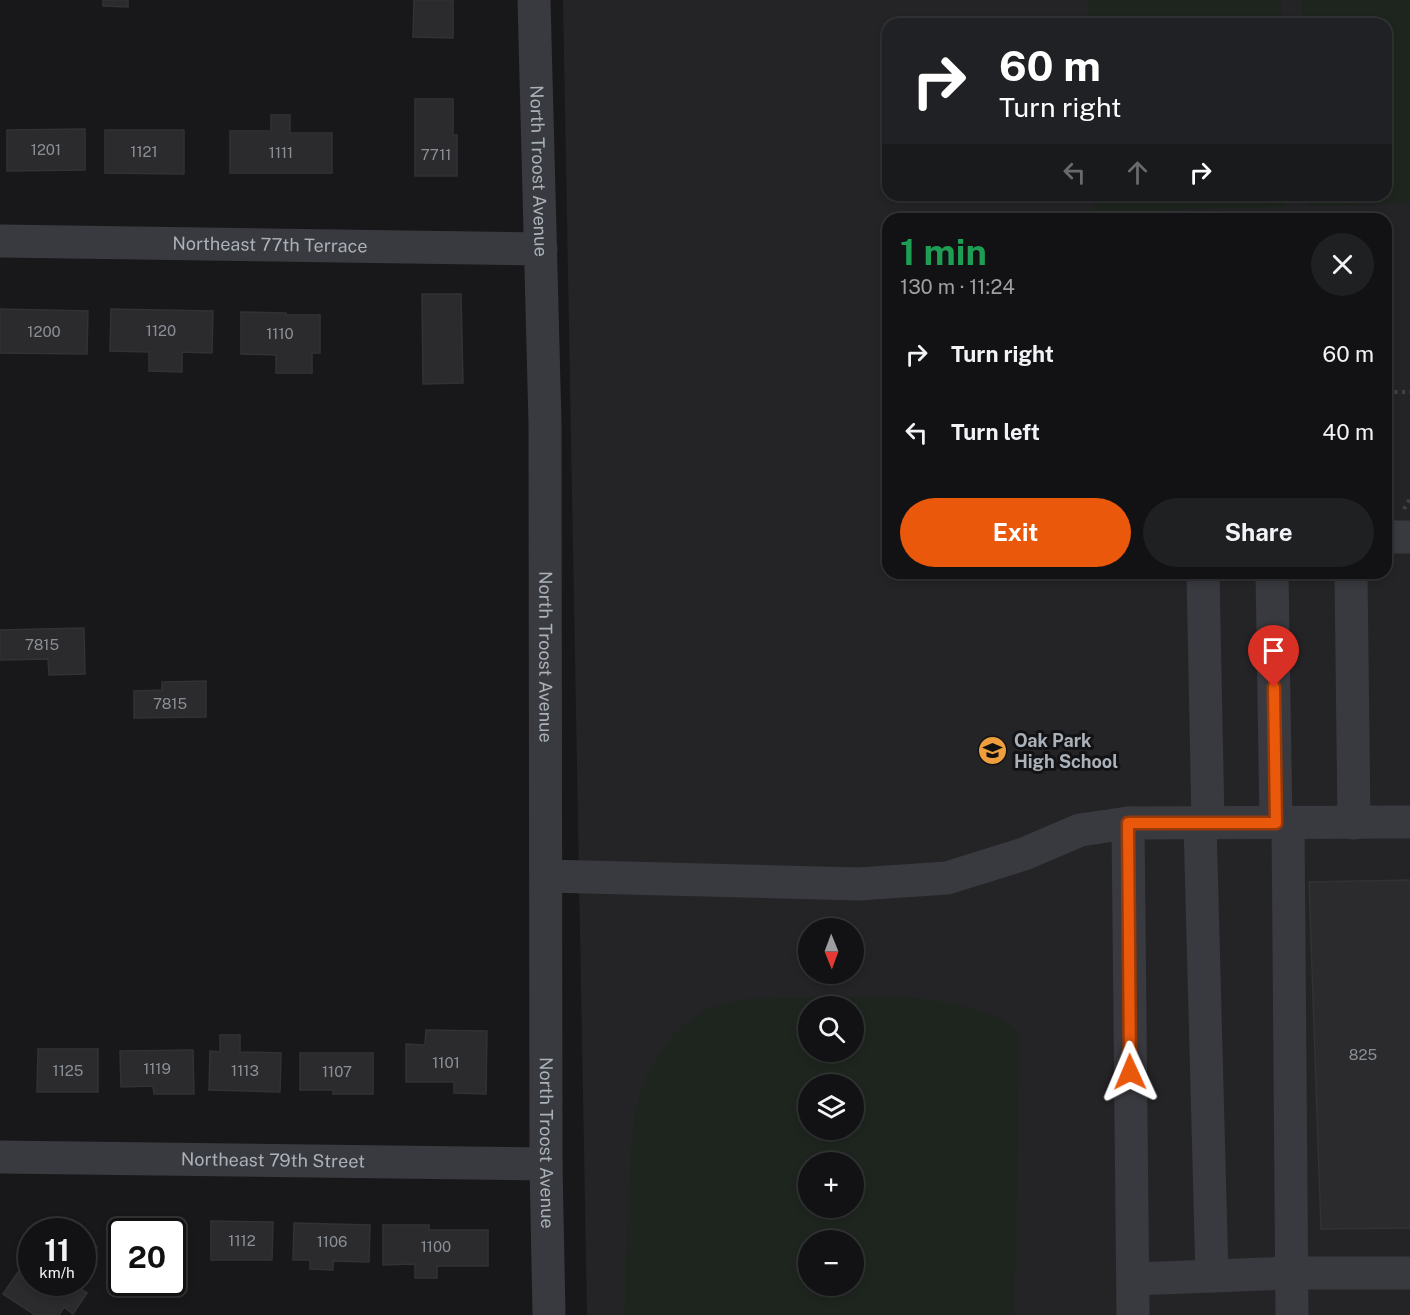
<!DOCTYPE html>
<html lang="en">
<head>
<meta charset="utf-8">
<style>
	body { margin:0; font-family:"Public Sans",sans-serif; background:#1f2022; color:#f1f3f6; height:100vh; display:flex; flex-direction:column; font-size:22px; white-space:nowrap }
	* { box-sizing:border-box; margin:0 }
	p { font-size:20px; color:#9c9ea0 }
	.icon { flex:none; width:33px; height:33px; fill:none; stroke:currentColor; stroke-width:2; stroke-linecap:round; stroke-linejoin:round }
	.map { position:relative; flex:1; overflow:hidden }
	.sheet { position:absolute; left:882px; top:213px; width:510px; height:366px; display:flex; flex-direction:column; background:#121214; border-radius:18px; box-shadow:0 3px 9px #0003,0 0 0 2px #313234 }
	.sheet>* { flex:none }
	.banner { position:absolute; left:882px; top:18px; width:510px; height:183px; border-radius:18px; box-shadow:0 3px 9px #0003,0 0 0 2px #313234; background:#202124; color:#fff; overflow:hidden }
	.needle { width:39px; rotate:179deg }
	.controls { position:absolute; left:798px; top:918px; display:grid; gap:12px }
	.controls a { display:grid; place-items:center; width:66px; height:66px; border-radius:50%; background:#121214; box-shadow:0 3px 9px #0003,0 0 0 2px #313234; font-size:30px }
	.speed { position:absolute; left:18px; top:1218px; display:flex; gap:12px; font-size:30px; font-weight:700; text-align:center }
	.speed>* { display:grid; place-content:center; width:78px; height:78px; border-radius:50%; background:#121214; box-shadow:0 3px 9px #0003,0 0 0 2px #313234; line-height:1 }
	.speed small { font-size:15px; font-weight:400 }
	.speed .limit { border:3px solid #111; border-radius:9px; background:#fff; color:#111 }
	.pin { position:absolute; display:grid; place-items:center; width:51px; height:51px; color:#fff; margin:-62px -26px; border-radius:50% 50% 50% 0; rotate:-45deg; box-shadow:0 0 6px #0007 }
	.pin .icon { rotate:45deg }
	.me { position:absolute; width:66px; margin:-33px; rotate:359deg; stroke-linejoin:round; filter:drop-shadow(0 0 4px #0008) }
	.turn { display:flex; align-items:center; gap:21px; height:126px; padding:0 18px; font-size:27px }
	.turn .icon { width:78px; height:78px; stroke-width:2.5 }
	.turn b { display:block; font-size:42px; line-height:51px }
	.lanes { display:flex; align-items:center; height:57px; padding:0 18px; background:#0003; justify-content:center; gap:30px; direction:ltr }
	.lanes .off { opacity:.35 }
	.round { display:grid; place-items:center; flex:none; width:63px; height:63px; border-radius:32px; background:#1f2022 }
	.headline { display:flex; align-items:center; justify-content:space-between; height:102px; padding:0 18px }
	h1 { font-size:36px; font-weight:700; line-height:45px; color:#1e9e55 }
	.action { display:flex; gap:12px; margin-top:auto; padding:12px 18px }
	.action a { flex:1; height:69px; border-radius:36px; background:#ea580c; color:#fff; font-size:24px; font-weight:700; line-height:69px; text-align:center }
	.action a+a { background:#1f2022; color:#f1f3f6 }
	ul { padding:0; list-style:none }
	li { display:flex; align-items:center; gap:18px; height:78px; padding:0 18px }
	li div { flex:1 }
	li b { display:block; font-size:22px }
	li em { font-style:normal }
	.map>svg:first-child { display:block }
</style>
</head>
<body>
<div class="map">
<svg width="1410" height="1315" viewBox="0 0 1410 1315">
	<rect width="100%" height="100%" fill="#18181a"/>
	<path fill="#242427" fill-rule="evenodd" d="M563 0H1410V1315H587ZM888 24H1386V195H888ZM888 219H1386V573H888ZM808 928H854V974H808ZM808 1006H854V1052H808ZM808 1084H854V1130H808ZM808 1162H854V1208H808ZM808 1240H854V1286H808Z"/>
	<g fill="#1e251e" fill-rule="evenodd">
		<path d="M1088 0H1281V24H1089Z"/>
		<path d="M1302 0H1410V203L1308 206V195H1386V24H1303Z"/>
		<path d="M1094 195H1285L1286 207 1095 211Z"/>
		<path d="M887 996C923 998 996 1005 1020 1034L1014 1315H625C625 1274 627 1233 629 1192 633 1131 630 1091 669 1041 691 1013 713 1004 747 999ZM808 1006H854V1052H808ZM808 1084H854V1130H808ZM808 1162H854V1208H808ZM808 1240H854V1286H808Z"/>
	</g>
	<g fill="#2b2b2e" stroke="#323236" stroke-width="1.5">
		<path d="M103 0H128V7L103 6Z"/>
		<path d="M414 0H453V38L413 37Z"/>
		<path d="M415 99H453V135H457V176H415Z"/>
		<path d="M271 115H290V133H332V173H230V131H271Z"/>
		<path d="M85 129V170L7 171V130Z"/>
		<path d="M105 130H184V174L105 173Z"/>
		<path d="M422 294H461L463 383 423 384Z"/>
		<path d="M0 309 88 311 87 354 0 353Z"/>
		<path d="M111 309 213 311 212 353 182 352V372L149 371V352L110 351Z"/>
		<path d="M241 312 286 313V315H320V353H312V373H276V355L241 354Z"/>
		<path d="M84 628 85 674 49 675 48 659 0 660V630Z"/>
		<path d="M206 681V717L134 718V691L162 690V682Z"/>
		<path d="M1410 880V1228L1321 1229 1309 882Z"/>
		<path d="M426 1030 487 1031 486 1094 454 1093V1082H406V1044L425 1045Z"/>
		<path d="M220 1035H240V1052L281 1053 280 1092 209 1090 210 1051 220 1052Z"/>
		<path d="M38 1049H98V1092H37Z"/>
		<path d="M193 1050 194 1094H154L153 1086 121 1087 120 1051Z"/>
		<path d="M300 1053H373V1094H333V1090H300Z"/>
		<path d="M54 1218 74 1232H45Z"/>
		<path d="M211 1221 273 1222 272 1260H211Z"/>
		<path d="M294 1223 370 1225 369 1262 333 1261V1270L310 1269V1260H293Z"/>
		<path d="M114 1224 186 1225 185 1266H172V1232H122V1266H113Z"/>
		<path d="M383 1225H429V1230H488V1266H437V1278H415V1264L383 1265Z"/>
		<path d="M82 1237 97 1247 82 1270Z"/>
		<path d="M32 1252V1282H74L73 1284 87 1293 73 1314 64 1307 59 1315H35L3 1294Z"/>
	</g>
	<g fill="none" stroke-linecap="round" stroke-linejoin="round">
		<g stroke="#3f4246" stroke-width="4" stroke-dasharray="3 4.5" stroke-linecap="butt">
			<path d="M1387 392H1410"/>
			<path d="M1404 509 1410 499"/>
		</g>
		<g stroke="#393a3f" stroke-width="33">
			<path id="s1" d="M534 0 545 424 546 1164 549 1315"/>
			<path id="s2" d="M0 241 541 249"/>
			<path d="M1386 537H1410"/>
			<path d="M1203 573 1208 823"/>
			<path d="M1272 573 1276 823"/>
			<path d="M1351 573 1354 823"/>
			<path d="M1128 823 1133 1315"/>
			<path d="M1200 823 1212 1276"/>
			<path d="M1288 823 1292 1315"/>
			<path d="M547 876 859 884 947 878 1024 854 1080 830 1128 823 1410 822"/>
			<path id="s3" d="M0 1157 546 1164"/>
			<path d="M1133 1279 1291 1273H1410"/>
		</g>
	</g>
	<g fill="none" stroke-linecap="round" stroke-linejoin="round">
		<defs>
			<path id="route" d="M1130 1072 1128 823H1276L1274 687"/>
		</defs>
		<use href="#route" stroke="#983908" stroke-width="15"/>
		<use href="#route" stroke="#ea580c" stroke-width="10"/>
	</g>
	<defs>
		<symbol id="school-disc" viewBox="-11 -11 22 22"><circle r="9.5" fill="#ee9e3c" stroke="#131315"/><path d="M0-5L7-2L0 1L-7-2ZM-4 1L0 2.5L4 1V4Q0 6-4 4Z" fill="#111"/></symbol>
	</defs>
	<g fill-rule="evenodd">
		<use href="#school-disc" x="976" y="734" width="33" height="33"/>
	</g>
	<g text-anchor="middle" stroke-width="6" stroke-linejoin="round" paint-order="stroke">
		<g font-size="15" fill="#8a8f96">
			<text x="46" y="155">1201</text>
			<text x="144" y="157">1121</text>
			<text x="281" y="158">1111</text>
			<text x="436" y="160">7711</text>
			<text x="161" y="336">1120</text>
			<text x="44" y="337">1200</text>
			<text x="280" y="339">1110</text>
			<text x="42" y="650">7815</text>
			<text x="170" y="709">7815</text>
			<text x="1363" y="1060">825</text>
			<text x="446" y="1068">1101</text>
			<text x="157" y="1074">1119</text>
			<text x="68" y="1076">1125</text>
			<text x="245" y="1076">1113</text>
			<text x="337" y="1077">1107</text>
			<text x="242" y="1246">1112</text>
			<text x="332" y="1247">1106</text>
			<text x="436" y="1252">1100</text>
		</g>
		<g font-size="18" fill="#aab1b9" stroke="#131315">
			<text dy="6" stroke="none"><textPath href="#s1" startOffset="171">North Troost Avenue</textPath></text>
			<text dy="6" stroke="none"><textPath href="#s2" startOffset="270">Northeast 77th Terrace</textPath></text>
			<text dy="6" stroke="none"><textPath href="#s1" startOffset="657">North Troost Avenue</textPath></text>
			<text dy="6" stroke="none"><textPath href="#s1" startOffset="1143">North Troost Avenue</textPath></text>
			<text dy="6" stroke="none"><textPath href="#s3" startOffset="273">Northeast 79th Street</textPath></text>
		</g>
		<g font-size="18" font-weight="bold" fill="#aab1b9" stroke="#131315" text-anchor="start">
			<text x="1014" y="747">Oak Park<tspan x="1014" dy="21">High School</tspan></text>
		</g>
	</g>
</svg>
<div class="controls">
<a><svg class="needle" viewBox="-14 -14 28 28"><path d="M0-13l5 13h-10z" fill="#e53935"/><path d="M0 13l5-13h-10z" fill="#9c9ea0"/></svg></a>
<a><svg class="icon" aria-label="search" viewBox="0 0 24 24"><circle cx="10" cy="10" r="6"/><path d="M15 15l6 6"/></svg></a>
<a><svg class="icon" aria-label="layers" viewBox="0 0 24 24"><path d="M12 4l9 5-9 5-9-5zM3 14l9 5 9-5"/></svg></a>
<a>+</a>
<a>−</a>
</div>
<div class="speed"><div>11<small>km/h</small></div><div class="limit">20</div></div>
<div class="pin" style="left:1274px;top:687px;background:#d93025"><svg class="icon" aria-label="arrive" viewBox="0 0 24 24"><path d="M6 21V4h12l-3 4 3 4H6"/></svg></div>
<svg class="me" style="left:1130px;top:1072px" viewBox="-20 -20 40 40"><path d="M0-17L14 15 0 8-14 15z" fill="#ea580c" stroke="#fff" stroke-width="4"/></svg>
<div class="banner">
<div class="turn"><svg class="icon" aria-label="right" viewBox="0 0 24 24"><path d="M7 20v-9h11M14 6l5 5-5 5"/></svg><div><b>60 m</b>Turn right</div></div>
<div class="lanes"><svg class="icon off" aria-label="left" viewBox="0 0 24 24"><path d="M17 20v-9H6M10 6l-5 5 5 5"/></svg><svg class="icon off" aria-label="ahead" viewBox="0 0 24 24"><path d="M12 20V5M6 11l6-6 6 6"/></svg><svg class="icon" aria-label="right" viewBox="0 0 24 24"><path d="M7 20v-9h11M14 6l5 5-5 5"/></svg></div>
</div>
<section class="sheet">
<div class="headline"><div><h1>1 min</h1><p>130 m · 11:24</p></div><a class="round"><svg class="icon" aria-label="close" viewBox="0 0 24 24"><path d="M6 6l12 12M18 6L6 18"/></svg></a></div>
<ul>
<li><svg class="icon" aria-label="right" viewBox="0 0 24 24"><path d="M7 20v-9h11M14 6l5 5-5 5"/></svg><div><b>Turn right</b></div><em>60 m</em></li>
<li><svg class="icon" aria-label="left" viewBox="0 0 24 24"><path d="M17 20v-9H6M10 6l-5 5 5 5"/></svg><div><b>Turn left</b></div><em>40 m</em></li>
</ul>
<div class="action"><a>Exit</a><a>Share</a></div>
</section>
</div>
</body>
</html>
